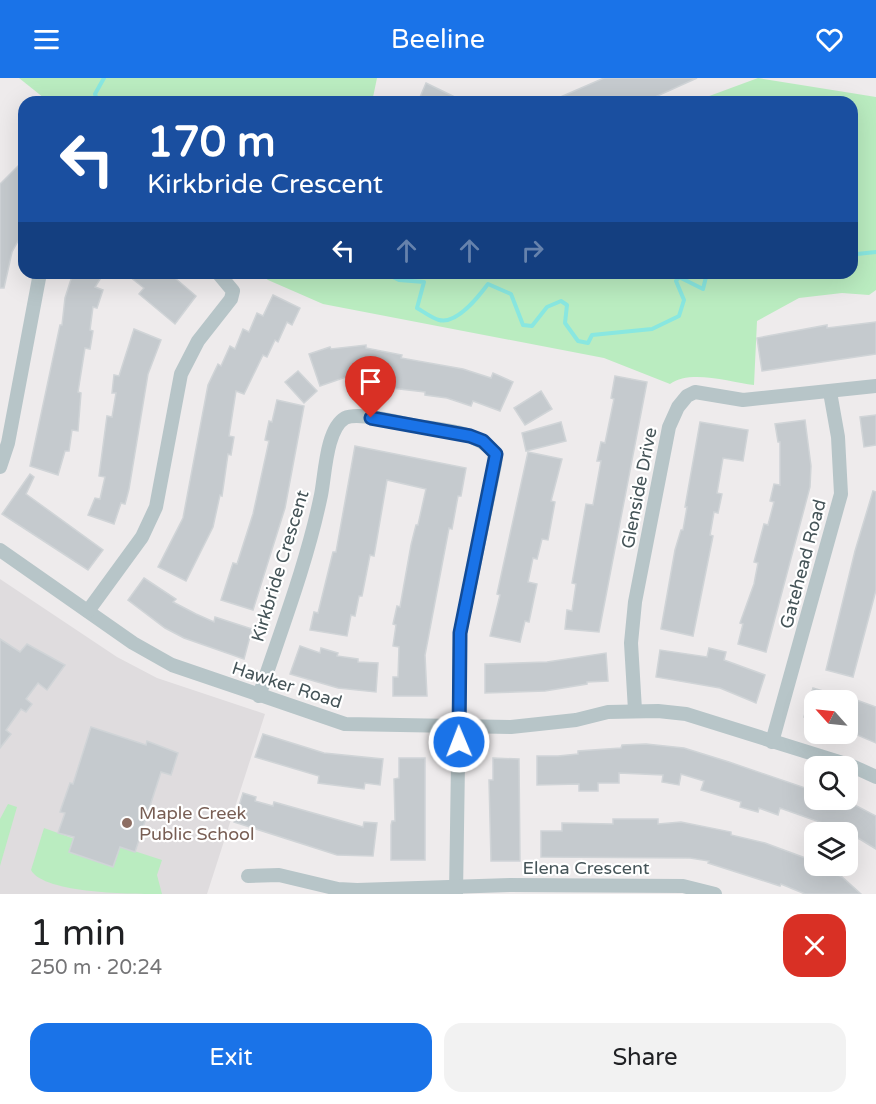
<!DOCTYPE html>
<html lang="en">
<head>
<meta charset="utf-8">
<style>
	body { margin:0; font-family:"Varela Round",sans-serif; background:#f2f2f2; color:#202124; height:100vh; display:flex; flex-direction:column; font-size:22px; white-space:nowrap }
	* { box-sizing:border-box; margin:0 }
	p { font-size:20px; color:#757577 }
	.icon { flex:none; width:33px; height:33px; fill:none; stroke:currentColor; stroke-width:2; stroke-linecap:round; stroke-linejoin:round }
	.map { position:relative; height:816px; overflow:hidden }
	.sheet { display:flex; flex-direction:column; background:#fff; flex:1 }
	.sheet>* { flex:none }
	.banner { position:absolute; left:18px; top:18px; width:840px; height:183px; border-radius:18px; box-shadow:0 6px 24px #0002; background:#1a4fa0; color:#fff; overflow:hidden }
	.needle { width:39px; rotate:297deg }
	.fabs { position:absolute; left:804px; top:612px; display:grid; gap:12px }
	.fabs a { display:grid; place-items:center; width:54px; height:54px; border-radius:12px; background:#fff; box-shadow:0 6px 24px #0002; font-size:30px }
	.pin { position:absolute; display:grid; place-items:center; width:51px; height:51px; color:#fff; margin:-62px -26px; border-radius:50% 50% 50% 0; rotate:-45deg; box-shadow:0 0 6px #0007 }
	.pin .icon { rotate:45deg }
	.me { position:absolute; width:66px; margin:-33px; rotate:359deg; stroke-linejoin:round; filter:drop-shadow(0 0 4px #0008) }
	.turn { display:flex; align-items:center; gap:21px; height:126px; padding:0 30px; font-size:27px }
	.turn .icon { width:78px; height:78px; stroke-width:2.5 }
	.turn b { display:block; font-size:42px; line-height:51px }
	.lanes { display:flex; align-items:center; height:57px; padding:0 30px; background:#0003; justify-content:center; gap:30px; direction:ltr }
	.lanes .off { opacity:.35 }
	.round { display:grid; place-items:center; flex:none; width:63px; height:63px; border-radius:18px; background:#f2f2f2 }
	.headline { display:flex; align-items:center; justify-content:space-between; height:102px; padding:0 30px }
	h1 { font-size:36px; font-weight:600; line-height:45px }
	.action { display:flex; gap:12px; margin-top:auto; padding:12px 30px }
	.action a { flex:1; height:69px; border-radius:18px; background:#1a73e8; color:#fff; font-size:24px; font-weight:600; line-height:69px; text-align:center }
	.action a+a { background:#f2f2f2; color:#202124 }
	header { display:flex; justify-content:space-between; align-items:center; height:78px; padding:0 30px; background:#1a73e8; color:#fff; font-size:27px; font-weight:600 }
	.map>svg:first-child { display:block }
</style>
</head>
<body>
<header><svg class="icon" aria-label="menu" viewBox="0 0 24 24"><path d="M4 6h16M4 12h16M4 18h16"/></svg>Beeline<svg class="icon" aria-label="heart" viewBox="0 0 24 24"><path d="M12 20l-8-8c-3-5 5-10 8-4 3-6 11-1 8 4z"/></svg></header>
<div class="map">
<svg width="876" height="816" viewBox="0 0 876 816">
	<rect width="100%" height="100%" fill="#eeebec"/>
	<path fill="#dfdcde" d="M0 501 117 579 157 600 265 636 207 816H0Z"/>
	<g fill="#baecc0">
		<path d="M19 0H377L372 24H49Z"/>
		<path d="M758 0 876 19V212L869 217 842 215 799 220 757 243 754 307C730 304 690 291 670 306L604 280 323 226 268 202 259 195H852V24H693Z"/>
		<path d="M8 726 17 729 0 788V741Z"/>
		<path d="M44 750 83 764 85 757 162 782 157 797 162 816C135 816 44 816 31 792Z"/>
	</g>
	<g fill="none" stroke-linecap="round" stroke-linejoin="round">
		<g stroke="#89e7e0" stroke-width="4">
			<path d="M98 24 95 16 104 0"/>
			<path d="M852 173 857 176 876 174"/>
			<path d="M385 195 399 202 424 204 417 230C424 234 432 240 439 242 457 247 479 218 488 206L511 216 523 247 532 248 547 229 561 223 567 227 565 245 578 263 588 265 592 257 652 251 679 238 684 222 676 203 679 199 703 211 707 195"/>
		</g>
	</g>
	<g fill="#c5cace" stroke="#d0d4d7" stroke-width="1.5">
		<path d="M604 0H697L644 24H549Z"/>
		<path d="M426 5 465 24H418Z"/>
		<path d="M24 82V152L12 174 4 210H0V106Z"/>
		<path d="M73 195H104L95 209 103 212 97 230 93 229 90 252 93 253 90 271 85 270 78 314 81 315 78 353 72 352 69 373H65L58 397 30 388 60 247H62L65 220Z"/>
		<path d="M125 195H169L196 218 175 246 139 216 144 210Z"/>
		<path d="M273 217 300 230 292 247 287 244 278 264 275 262 267 279 263 277 244 316 236 313 229 358 234 359 231 377 228 376 222 418 220 417 213 449 186 503 158 489 183 440 208 307 218 286 221 288 230 268 235 271 243 251 249 254 257 235 263 238Z"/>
		<path d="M876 244V276L762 293 757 260 827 247V250Z"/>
		<path d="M134 251 161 262 148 296 129 411 125 426 121 425 114 446 88 437 95 420 100 421 105 399 99 398 107 338 112 339 116 315H112L114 297 119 298Z"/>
		<path d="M366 267V270L402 277 401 280 463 291 491 300 493 295 513 304 500 333 473 323 471 328 447 320 425 317V314L374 308 375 302 346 305V299L320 308 309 276 330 269 331 271Z"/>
		<path d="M298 293 317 313 304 325 285 304Z"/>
		<path d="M615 298 647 304 599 554 565 551 567 532 572 533 576 506 572 505 586 426 593 427 601 383H597L601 364 605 365 614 321 611 320Z"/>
		<path d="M541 313 552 331 525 347 514 330Z"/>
		<path d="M277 322 304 328 285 430 253 532 221 522 233 485 237 486 253 436 269 363 265 362 269 343 272 344Z"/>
		<path d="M876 337V367L864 369 860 339Z"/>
		<path d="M805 342 811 388 810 409 766 574 738 566 743 546 740 545 754 506 758 485 754 484 764 446 768 447 774 424 770 423 774 406 780 407V364H778L775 346Z"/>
		<path d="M561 344 566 363 526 373 522 355Z"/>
		<path d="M700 344 748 352 743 383 723 380 717 415 722 416 718 435 714 434 710 457 713 458 693 558 661 551 675 472 681 452H683L687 429H685Z"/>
		<path d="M355 368 466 390 461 418H458L452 451 449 450 425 577 427 618H393V599H398L399 569 393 568 396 547 393 546 397 528 400 529 411 467 416 447H418L426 411 387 402 374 478 370 477 362 518H359L355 538 351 537 347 558 310 552 314 534 318 535 333 474H336Z"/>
		<path d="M528 374 562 381 551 423 555 424 548 462 542 461 537 481 533 480 528 504 537 506 529 544 525 543 520 564 490 558 500 517 497 516Z"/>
		<path d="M30 396 34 399 26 416 103 472 88 492 2 436Z"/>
		<path d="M873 413 876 414V512L853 599 826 592 855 473Z"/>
		<path d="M144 500 176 521 173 524 196 536 214 544 215 539 252 551 244 581 184 560 165 550 128 522Z"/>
		<path d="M0 561 20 574 27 566 65 587 47 612 38 605 26 621 32 626 26 634 21 631 6 652 11 656 0 670Z"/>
		<path d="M300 568 320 575 321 570 338 575 337 578 358 581V584L378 585 376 614 338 610 290 596Z"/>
		<path d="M709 570 726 574 724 582 765 597 756 625 720 610 656 599 660 572 707 579Z"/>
		<path d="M606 575 608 603 587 604V606L545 613 485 615V586L547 584Z"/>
		<path d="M813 610 846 620V622H814V643L804 639Z"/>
		<path d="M848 619 876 629V665L848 653Z"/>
		<path d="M91 649 146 667 147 663 178 675 171 697 161 694 135 774 120 769 113 789 69 774 74 759 58 755 65 735 60 734 70 705 73 706Z"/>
		<path d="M263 656 324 675 383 681 380 707 365 705 364 711 318 705 319 698 255 679Z"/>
		<path d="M646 666 684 670 729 684 814 713V722L849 724 876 738V771L858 760 856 766 848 762V754L780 730 778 737 759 730 758 734 740 729 741 724 701 712 704 703 681 696 679 707 662 704 663 697 619 695V705H598V713H579V706L537 707V678H558L578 676V673L621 670 622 667Z"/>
		<path d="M399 680H425V782H391V747L392 743H395L394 701 399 700Z"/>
		<path d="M493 680 519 681 520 783H491L489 702H493Z"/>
		<path d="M243 715 256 719 255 723 273 728 274 724 363 749 364 744 377 745 373 778 337 777 234 744Z"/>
		<path d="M613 741H658V746L681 744 731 754V757L765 765 808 781 814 788H820L842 799 861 816H805L781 806 780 808 708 785 709 783 690 780 541 779V753H562V745L613 746Z"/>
	</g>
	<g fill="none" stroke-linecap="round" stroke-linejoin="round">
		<g stroke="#b7c5c8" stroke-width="14">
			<path d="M0 389 8 365 40 195"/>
			<path d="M0 472 133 565 172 587 345 646 511 649 576 642 608 634 658 633 686 636 852 688 876 699"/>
			<path d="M88 533 142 459 156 429 181 296 198 263 231 221 233 213 218 195"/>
			<path d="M259 618C281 552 307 485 321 417 325 398 326 351 345 340 359 333 400 345 417 348 444 352 477 353 496 376L495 386 460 555 456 816"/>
			<path d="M635 632 631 565 635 524 669 349 678 329 687 318 695 314 743 322 876 308"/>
			<path d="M772 664 841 416 838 359 830 314"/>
			<path d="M248 798 279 797 338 811 357 812 510 807 683 808 715 816"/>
		</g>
	</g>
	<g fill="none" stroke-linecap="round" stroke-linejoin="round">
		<defs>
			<path id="route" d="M371 340 470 358 483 363 496 376 460 555 459 664"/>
		</defs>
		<use href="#route" stroke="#114b97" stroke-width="15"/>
		<use href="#route" stroke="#1a73e8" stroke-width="10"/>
	</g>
	<circle fill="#8d6e63" stroke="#fff" stroke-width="2" cx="127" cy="745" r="6"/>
	<g text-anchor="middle" stroke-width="4.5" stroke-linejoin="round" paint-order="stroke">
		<g font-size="18" fill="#455458" stroke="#fff">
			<text transform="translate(639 410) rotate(-79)" y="6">Glenside Drive</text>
			<text transform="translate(803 486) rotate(-75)" y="6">Gatehead Road</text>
			<text transform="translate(280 488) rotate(-73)" y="6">Kirkbride Crescent</text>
			<text transform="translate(287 607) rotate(18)" y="6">Hawker Road</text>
			<text x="586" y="796">Elena Crescent</text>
		</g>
		<g font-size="18" fill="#785e54" stroke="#fff" text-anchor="start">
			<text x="139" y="741">Maple Creek<tspan x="139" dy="21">Public School</tspan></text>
		</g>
	</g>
</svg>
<div class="fabs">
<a><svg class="needle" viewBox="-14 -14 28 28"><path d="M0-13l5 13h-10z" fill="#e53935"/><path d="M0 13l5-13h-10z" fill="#757577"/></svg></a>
<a><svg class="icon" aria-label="search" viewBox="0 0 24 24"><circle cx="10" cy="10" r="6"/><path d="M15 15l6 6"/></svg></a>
<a><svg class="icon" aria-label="layers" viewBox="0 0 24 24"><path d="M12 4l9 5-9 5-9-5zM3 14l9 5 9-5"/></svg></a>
</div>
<div class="pin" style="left:371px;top:340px;background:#d93025"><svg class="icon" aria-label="arrive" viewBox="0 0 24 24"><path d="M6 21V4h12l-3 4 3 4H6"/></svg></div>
<svg class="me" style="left:459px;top:664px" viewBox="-20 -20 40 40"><circle r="17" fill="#1a73e8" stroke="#fff" stroke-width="3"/><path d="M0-11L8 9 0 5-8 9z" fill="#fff"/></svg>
<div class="banner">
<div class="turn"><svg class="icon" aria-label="left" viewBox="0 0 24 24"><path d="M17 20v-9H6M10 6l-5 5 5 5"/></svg><div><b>170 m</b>Kirkbride Crescent</div></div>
<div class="lanes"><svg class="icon" aria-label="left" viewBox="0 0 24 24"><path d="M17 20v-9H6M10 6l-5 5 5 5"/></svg><svg class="icon off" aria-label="ahead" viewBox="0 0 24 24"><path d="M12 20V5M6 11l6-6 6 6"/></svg><svg class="icon off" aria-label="ahead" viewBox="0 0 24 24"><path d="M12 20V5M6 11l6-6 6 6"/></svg><svg class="icon off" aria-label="right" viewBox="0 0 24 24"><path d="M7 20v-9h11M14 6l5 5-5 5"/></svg></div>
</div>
</div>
<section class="sheet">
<div class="headline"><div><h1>1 min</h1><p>250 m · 20:24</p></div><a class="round" style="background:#d93025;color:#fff"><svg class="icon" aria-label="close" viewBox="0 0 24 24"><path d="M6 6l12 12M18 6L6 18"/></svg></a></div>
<div class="action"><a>Exit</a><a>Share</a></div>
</section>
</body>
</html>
